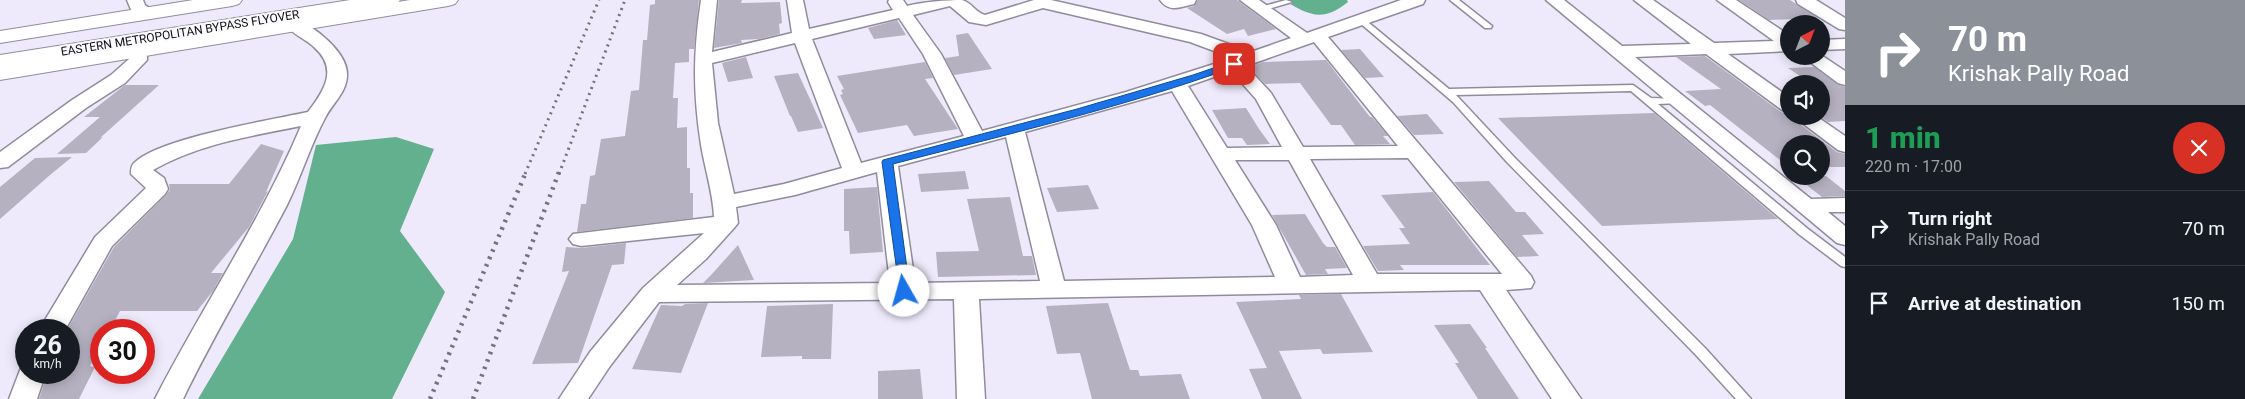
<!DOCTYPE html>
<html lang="en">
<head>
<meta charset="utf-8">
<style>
	body { margin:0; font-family:Roboto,sans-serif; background:#242831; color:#f1f3f6; height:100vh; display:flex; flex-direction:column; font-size:19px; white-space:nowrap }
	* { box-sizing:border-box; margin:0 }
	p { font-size:16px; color:#9ea1a6 }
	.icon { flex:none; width:28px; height:28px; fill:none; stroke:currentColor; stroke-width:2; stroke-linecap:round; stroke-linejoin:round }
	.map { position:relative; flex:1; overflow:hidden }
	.panel { display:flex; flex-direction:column; background:#171b24; width:400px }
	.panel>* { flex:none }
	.hud { background:#8c9099; color:#fff; overflow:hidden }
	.needle { width:32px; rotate:42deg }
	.buttons { position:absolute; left:1780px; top:15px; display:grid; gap:10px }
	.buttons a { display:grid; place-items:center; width:50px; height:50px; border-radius:50%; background:#171b24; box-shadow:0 2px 12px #0003; font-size:25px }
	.speed { position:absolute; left:15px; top:319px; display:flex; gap:10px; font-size:25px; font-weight:700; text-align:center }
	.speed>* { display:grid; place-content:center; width:65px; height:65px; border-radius:50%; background:#171b24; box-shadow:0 2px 12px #0003; line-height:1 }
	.speed small { font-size:12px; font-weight:400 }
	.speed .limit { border:8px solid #d22; background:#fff; color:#111 }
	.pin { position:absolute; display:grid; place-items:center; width:42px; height:42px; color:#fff; margin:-21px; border-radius:10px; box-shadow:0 2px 8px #0006 }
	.me { position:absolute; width:55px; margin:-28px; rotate:353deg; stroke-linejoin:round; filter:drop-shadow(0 0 4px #0008) }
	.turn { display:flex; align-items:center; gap:18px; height:105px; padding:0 20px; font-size:22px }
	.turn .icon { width:65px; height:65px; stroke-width:2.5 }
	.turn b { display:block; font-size:35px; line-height:42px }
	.round { display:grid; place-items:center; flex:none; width:52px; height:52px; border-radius:26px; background:#242831 }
	.summary { display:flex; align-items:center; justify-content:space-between; height:85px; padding:0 20px }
	h1 { font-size:30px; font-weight:800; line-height:38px; color:#1e9e55 }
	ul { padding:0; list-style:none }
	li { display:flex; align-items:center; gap:15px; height:75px; padding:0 20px; border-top:1px solid #363941 }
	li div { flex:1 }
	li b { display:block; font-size:19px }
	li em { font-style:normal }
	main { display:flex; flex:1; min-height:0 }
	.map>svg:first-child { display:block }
</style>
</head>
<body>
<main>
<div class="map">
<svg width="1845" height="399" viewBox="0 0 1845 399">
	<rect width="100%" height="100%" fill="#eeeafb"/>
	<g fill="#63b08e">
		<path d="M1284 0H1347L1348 2C1323 22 1309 16 1284 0Z"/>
		<path d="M396 137 434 149 400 231 445 292 392 399H198L293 239 316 145Z"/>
	</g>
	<g fill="#b5b1c1">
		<path d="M655 0H699L694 49H689V62L675 63 673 98H678L677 128 687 127V168H690V193H693V218L577 232 581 204H586L590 176 595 175 601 139 625 136 631 91 639 90 643 40H647L650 5 655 4Z"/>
		<path d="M719 0H742L741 3 780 2 782 23 779 24 780 34 759 39 741 40 742 43 714 48Z"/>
		<path d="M1198 0H1237L1276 29 1248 36 1244 29 1227 34 1187 8 1194 6Z"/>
		<path d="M1739 0H1790L1818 18 1769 20Z"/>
		<path d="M897 20 906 35 874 39 868 28Z"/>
		<path d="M968 33 992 69 954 75 945 58 959 56 956 35Z"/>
		<path d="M1360 49 1384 77 1365 78 1341 50Z"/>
		<path d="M1705 56 1781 112 1789 114V116L1837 152 1845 154V167H1821V144H1789V167L1710 105 1705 106 1685 91 1721 89 1676 57Z"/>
		<path d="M746 57 753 78 728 82 722 63Z"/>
		<path d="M1326 60 1370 117H1372L1388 136H1383L1390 144 1355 145 1341 125H1331L1300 83 1265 84 1249 67 1263 62Z"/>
		<path d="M925 62 933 78 925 79 958 129 914 136 907 125 858 133 840 95 843 94 841 90 844 89 837 76Z"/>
		<path d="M1814 67 1837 84 1845 87V121L1828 122 1821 117V84H1812L1788 68Z"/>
		<path d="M798 73 810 99 823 128 798 132 791 116H790L774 76Z"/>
		<path d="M125 85H159L100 138 103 137 86 153 57 154 100 117H84Z"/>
		<path d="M1246 108 1259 129 1270 144 1247 145 1242 138H1228L1212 110Z"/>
		<path d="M1654 113 1778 219 1602 226 1498 118Z"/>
		<path d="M1427 114 1444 134 1414 135 1397 116Z"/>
		<path d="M261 144 284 151 266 192 268 191 249 227 211 273H223L213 291 197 311H120L110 330H101V345L90 366 95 367 79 399H39L48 372H69V330H67L114 247 166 195 170 190 169 184H229Z"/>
		<path d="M72 157 50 175 0 219V187L35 158Z"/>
		<path d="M965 171 969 189 921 192 918 174Z"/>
		<path d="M1795 176H1826L1845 191V196L1822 197Z"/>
		<path d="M1489 181 1516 212H1525L1544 234 1522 235 1539 256 1517 257 1454 182Z"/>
		<path d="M1088 185 1099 209 1057 212 1047 188Z"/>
		<path d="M877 187 883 252 850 254 849 231H844V189Z"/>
		<path d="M1433 192 1490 265H1400L1404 270 1378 271 1363 246 1410 244 1399 228H1405L1381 195Z"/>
		<path d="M1010 197 1023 256H1032L1036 275 938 277 936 252 979 251 967 199Z"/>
		<path d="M1305 214 1323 243 1327 247H1335L1347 268 1325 269 1328 274 1306 275 1272 215Z"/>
		<path d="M626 243 624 264 612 265 578 363 532 364 569 271 562 272 566 247 581 248Z"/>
		<path d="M738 245 754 280 703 283 712 274Z"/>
		<path d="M1341 294 1373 352 1323 354 1320 349 1279 351 1302 399H1262L1249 369 1267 368 1236 302 1301 299 1299 295Z"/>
		<path d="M708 303 681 373 632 369 661 305 682 306 685 304Z"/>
		<path d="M1108 303 1130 370H1138L1140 376 1181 374 1190 399H1092L1080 353 1057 354 1046 306Z"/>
		<path d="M833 304 831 359H802V356L761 357 767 306Z"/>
		<path d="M1470 324 1487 348H1485L1519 399H1478L1455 363H1459L1434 325Z"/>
		<path d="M920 369 923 399H878V371Z"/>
	</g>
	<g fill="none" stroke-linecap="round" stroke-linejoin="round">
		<defs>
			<g id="lane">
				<path d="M1286 0 1292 2 1261 11 1257 8Z"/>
				<path d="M1450 0H1459L1492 26 1491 28H1485Z"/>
				<path d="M1363 18 1449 89 1633 85 1651 98 1680 99 1682 101 1680 103 1658 104 1808 229 1845 257V267L1841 266 1800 235 1631 91 1456 95 1514 157 1706 349 1751 399H1736L1696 355 1506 161 1453 102 1360 23 1359 21Z"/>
			</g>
			<g id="street">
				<path d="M127 0H143L145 5 155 12 153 16 147 17 132 12Z"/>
				<path d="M701 0H717L712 52 792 33 787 0H803L809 29 893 10 888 2 889 0H903L907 6C922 2 947 0 962 0 971 2 976 13 985 15L1034 0H1051L1201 34 1251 52 1291 38 1240 0H1259L1307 33 1401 0H1425L1423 4 1328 37 1531 276 1534 282 1531 288 1506 290 1581 399H1552L1480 290 979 299 985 399H957L954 299 659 302 610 366 588 399H559L590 352 643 288 704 233 581 246 573 244 569 239 573 234 714 217C713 193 705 169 701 145 693 93 693 53 701 0ZM950 6 969 22 986 25 1043 8 1190 42 1233 58 1126 92 982 131 941 54 913 15ZM899 18 923 54 964 136 861 163 812 39ZM1314 42 1398 146 1303 147 1271 93 1246 66ZM795 43 842 168 784 184 734 194 718 123 712 63ZM1231 71 1256 99 1282 147 1227 148 1188 86ZM1172 91 1252 225 1275 277 1064 281 1025 132ZM1006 137 1040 281 915 283 898 166ZM1408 158 1502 274H1377L1310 159ZM1235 160H1289L1353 275 1300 277 1276 225ZM877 172 890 283 677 285 706 259 734 228 738 223 736 207 795 195Z"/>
				<path d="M1160 0H1196L1194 4C1181 7 1169 13 1160 0Z"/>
				<path d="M1546 0H1564L1622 46 1691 44 1634 0H1653L1714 43 1774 41 1717 0H1736L1789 35V51L1728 54 1789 97V112L1782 110 1706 54 1635 57 1811 199 1845 198V212H1828L1845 226V245L1837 243Z"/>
				<path d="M1796 0H1816L1845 18V30L1839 29 1798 4Z"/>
				<path d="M295 20C314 25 348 53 347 75 347 92 332 104 325 118 310 146 301 177 287 205 253 270 215 333 183 399H155C202 307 261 221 301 126 251 136 198 144 153 170L164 178 168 189 165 194 112 246 65 330H39L95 237 146 188 131 174C131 170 131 166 134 163 159 138 271 120 308 112 324 91 339 69 314 47 306 39 293 35 286 25L289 21Z"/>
				<path d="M1845 39V49L1821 50V40Z"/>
				<path d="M138 45 144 46 147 50V60L125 83 86 108 8 167 0 168V152L72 100 111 75 129 59V50L132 46Z"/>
				<path d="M1821 55 1845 71V85L1838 83 1802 56H1821Z"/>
				<path d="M1793 116H1816L1845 136V152L1838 150Z"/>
				<path d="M26 364V372H46L37 399H9L22 365Z"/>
			</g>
			<g id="secondary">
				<path d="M193 0H242L239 4 232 6 0 43V31Z"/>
				<path d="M410 0H458L455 4 448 6 0 80V66Z"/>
			</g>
			<path id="primary" d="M350 0H400L397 4 390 6 0 69V55Z"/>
		</defs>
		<use href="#lane" stroke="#908c9c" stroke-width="3"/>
		<use href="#street" stroke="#908c9c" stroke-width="3"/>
		<use href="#secondary" stroke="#908c9c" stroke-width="2"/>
		<use href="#primary" stroke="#908c9c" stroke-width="2"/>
		<use href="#lane" fill="#fff" fill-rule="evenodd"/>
		<use href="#street" fill="#fff" fill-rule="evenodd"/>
		<use href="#secondary" fill="#fff" fill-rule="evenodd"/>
		<use href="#primary" fill="#fff" fill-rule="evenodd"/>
		<g stroke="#75727d" stroke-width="3" stroke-dasharray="2 4.5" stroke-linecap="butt">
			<path d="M525 174 599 0"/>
			<path d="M559 174 625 0"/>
		</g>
		<g stroke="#75727d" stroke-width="4.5" stroke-dasharray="2.5 5.5" stroke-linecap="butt">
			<path d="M430 399 526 172"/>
			<path d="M473 399 559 172"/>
		</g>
	</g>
	<path fill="#1a73e8" stroke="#114b97" d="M1234 61 1237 62V66C1125 107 1008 134 893 164L910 291 904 295 900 294 882 162 883 160 1077 109 1193 75Z"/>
	<g text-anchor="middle" stroke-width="4" stroke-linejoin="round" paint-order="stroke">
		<g font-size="12" fill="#0f0e14" stroke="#fbfafd">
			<text transform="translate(180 33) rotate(-9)" y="4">EASTERN METROPOLITAN BYPASS FLYOVER</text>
		</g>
	</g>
</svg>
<div class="buttons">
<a><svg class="needle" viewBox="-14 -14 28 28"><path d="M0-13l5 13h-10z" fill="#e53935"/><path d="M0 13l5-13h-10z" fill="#9ea1a6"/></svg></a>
<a><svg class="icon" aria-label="sound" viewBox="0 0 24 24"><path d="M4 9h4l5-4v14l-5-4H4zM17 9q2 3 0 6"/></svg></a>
<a><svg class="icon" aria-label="search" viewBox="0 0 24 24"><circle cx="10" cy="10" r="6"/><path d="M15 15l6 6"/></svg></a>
</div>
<div class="speed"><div>26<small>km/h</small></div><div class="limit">30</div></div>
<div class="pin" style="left:1234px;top:64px;background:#d93025"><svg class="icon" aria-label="arrive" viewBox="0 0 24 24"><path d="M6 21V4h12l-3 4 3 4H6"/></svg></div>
<svg class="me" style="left:904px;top:291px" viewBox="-20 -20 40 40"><circle r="19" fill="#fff"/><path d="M0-13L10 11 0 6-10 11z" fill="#1a73e8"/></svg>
</div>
<section class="panel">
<div class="hud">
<div class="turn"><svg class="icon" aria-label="right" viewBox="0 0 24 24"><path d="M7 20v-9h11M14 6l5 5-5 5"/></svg><div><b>70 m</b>Krishak Pally Road</div></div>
</div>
<div class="summary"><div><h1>1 min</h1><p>220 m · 17:00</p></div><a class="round" style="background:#d93025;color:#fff"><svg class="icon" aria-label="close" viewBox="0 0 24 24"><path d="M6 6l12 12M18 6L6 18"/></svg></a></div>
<ul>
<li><svg class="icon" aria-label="right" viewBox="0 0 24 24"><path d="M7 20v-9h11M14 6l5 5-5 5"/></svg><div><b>Turn right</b><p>Krishak Pally Road</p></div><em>70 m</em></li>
<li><svg class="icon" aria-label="arrive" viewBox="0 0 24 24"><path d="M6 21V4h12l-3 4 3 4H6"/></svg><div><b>Arrive at destination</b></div><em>150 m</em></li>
</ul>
</section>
</main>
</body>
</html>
